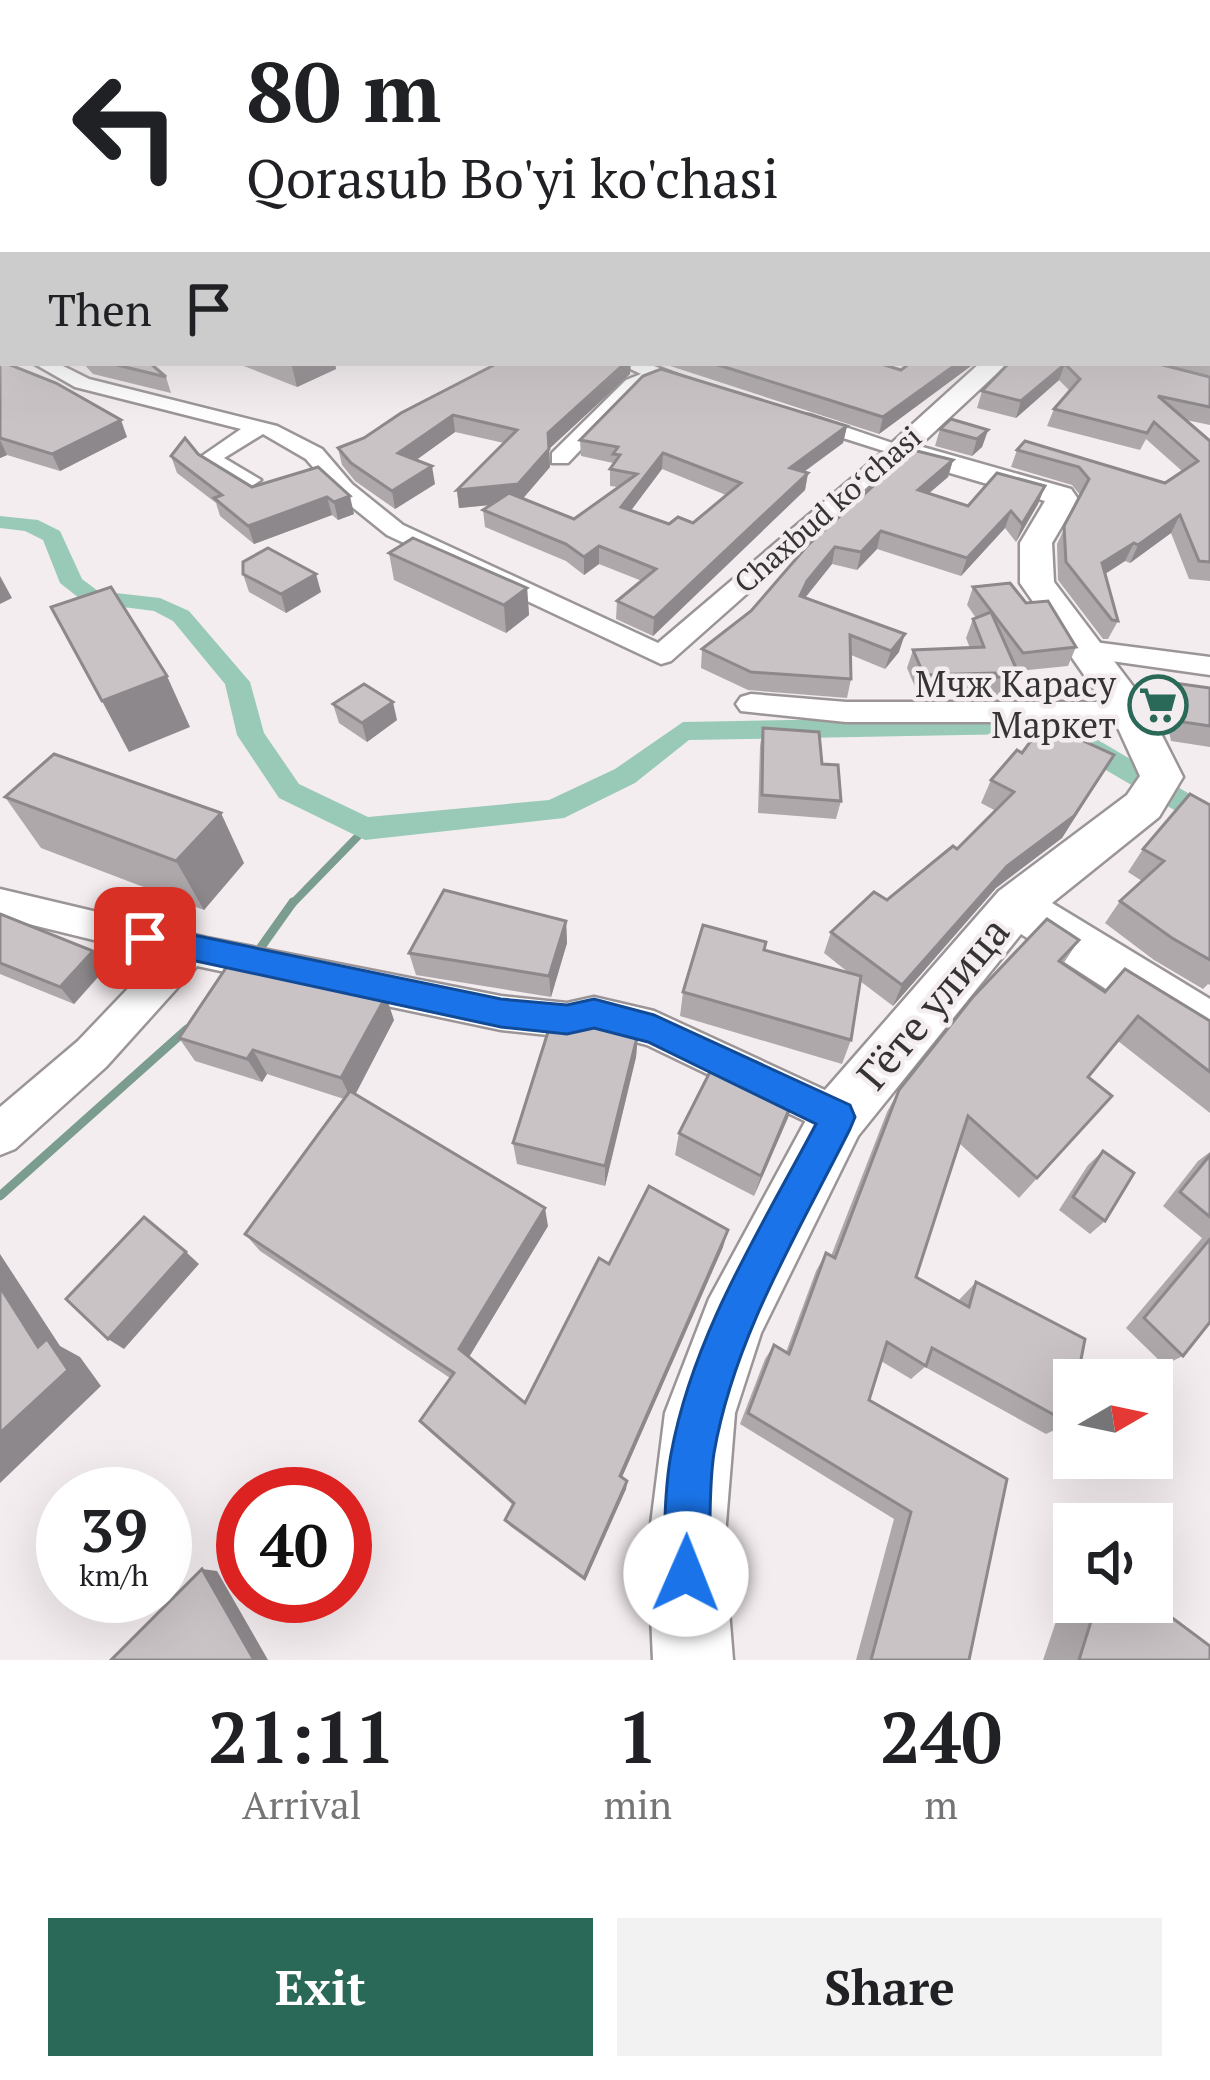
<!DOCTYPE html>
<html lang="en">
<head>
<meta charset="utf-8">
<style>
	body { margin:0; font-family:"PT Serif",serif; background:#f2f2f2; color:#202124; height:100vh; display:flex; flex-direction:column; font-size:45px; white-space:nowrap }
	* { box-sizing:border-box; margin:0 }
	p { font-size:39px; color:#757577 }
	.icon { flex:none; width:66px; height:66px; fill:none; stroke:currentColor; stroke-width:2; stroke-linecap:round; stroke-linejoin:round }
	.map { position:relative; height:1660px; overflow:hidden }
	.details { display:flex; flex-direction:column; background:#fff; flex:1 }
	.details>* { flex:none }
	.hud { position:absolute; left:0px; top:0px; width:1212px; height:366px; box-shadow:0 12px 48px #0002; background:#fff; color:#202124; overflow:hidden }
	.needle { width:78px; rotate:81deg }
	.fabs { position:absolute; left:1053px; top:1359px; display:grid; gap:24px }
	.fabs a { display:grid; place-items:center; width:120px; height:120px; border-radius:0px; background:#fff; box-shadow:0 12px 48px #0002; font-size:60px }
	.speed { position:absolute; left:36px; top:1467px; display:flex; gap:24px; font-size:60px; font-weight:700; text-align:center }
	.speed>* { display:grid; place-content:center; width:156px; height:156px; border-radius:50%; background:#fff; box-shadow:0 12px 48px #0002; line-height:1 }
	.speed small { font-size:30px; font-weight:400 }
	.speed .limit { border:18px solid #d22; background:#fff; color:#111 }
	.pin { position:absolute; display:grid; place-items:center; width:102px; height:102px; color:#fff; margin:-51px; border-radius:24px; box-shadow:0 6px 18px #0006 }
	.me { position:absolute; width:132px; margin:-66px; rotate:1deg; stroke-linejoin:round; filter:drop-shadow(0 0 9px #0008) }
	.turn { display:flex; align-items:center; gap:42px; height:252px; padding:0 48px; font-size:54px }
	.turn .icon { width:156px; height:156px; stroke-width:2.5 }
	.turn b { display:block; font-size:84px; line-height:102px }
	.then { display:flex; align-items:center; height:114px; padding:0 48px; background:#0003; gap:24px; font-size:45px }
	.eta { display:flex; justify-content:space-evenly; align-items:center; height:204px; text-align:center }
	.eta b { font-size:72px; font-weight:700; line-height:84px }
	.primary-button { display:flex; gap:24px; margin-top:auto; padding:24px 48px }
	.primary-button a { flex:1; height:138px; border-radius:0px; background:#2a6957; color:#fff; font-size:48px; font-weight:700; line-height:138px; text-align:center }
	.primary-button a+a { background:#f2f2f2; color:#202124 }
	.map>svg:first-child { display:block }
</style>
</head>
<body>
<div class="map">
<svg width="1210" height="1660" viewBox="0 0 1210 1660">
	<rect width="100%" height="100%" fill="#f4edf0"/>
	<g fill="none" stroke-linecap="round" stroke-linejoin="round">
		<path stroke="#7b9d90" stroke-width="8" d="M291 905 365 829"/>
		<g stroke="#7b9d90" stroke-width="9">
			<path d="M254 957 293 902"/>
			<path d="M0 1196 187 1029"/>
		</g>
		<path fill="#99cab8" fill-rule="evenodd" d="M0 516 38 520 60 531 82 579 98 591 160 598 189 611 250 682 264 733 299 784 368 817 549 800 615 769 683 722 1020 716 1076 727 1210 806V831L1058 742 1020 734 689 740 635 783 564 818 365 840 279 798 237 735 225 684 173 621 154 611 84 602 60 583 43 540 25 531 0 528Z"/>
		<defs>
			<g id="street">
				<rect x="0" y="335" width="3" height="12"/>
				<path d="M33 363H57L89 379 277 426 322 449 352 484 403 525 658 643 884 451 796 423V415H810L910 449 671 661 661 664 387 535 336 494 306 459 263 434 224 458 261 480 250 487 206 467 202 456 241 429 75 387Z"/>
				<path d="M618 363H646L707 386 697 392 660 380 640 388 568 463H552V453L626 380 641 374Z"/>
				<path d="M1086 641 1210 657V675L1076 656 1072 650 1076 644Z"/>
				<path d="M751 694 846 702H1131L1146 712 1131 722H846L741 711 736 704 741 697Z"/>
				<path d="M0 889 207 938 501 996 567 1003 594 997 654 1011 853 1103 859 1117 853 1131 838 1137 647 1045 594 1031 567 1037 501 1030 197 966 106 1067 15 1149 0 1155V1107L78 1041 159 956 0 917Z"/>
			</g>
			<path id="secondary" d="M980 363H1008L919 446 1071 489 1078 499 1052 543 1054 582 1145 702 1183 777 1159 817 1052 903 1210 999V1051L1191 1044 1021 934 858 1136 761 1333 735 1413 724 1548 733 1660H653L648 1548 665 1413 709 1299 818 1098 999 891 1127 795 1140 776 1112 715 1020 583V543L1045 501 889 455 885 449Z"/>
		</defs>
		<use href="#street" stroke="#9b9597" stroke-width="5"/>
		<use href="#secondary" stroke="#9b9597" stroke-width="5"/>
		<use href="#street" fill="#fff" fill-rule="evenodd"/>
		<use href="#secondary" fill="#fff" fill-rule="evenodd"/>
	</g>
	<g fill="#aea8aa" fill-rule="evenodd">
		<path d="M1209 174H1210V376L1155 363H1209Z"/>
		<path d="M0 361 127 437 60 471 7 455 0 458Z"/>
		<path d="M83 363H150L166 377 171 393 93 374Z"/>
		<path d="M236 363H335L336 369 297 387Z"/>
		<path d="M498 363 630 374 549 449 550 467 523 498 574 519 618 487 610 486V469L613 463 581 456 580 440 847 426 843 443 804 472 808 473 805 490 653 636 616 619 617 601 642 581 599 564 584 575 566 561 485 527 483 510 491 505 459 508 457 490 504 443 455 432 416 460 435 484 395 509 355 481 342 465 338 448 364 438ZM662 469 726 495 693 523 669 524 631 510Z"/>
		<path d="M661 363H878L901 370 910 363H975L879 434Z"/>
		<path d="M1009 363H1155L1210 377V425L1186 420 1210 441V581L1189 579 1171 533 1130 563 1125 561 1105 574 1118 621 1108 639H1103L1058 580 1057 544 1080 495 1072 485 1011 467 1017 450 1165 483 1182 471 1146 439 1140 450 1047 426 1054 409 1070 391 1059 380 1016 418 977 408 982 391Z"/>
		<path d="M940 429 988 430 982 447 972 456 935 446Z"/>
		<path d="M198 454 252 487 318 467 354 514 338 520 332 515 254 544 220 516 216 503 177 473 171 456Z"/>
		<path d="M953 460 948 477 929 493 968 506 1045 486 1038 504 1016 542 1005 528 961 576 877 549 857 570 832 564 805 598 899 652 885 669 851 655V679L847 698 748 690 701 668 702 649 751 611Z"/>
		<path d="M389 553 527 588 529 615 506 633 394 580Z"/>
		<path d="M243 574 321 592 286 613 249 592Z"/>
		<path d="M973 587 1026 603 1076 647 1068 666 1018 671 1020 677 1012 695H990L988 691 918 694 907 668 913 650 970 648 966 638 973 619 976 618 967 605Z"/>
		<path d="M1174 683 1210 688V747L1171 741 1163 701Z"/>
		<path d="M333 704 397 720 367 742 339 723Z"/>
		<path d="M763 728 822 764 841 801 836 819 758 813 760 746Z"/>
		<path d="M1101 777 1062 838 996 888 893 1006 860 981 851 1040 842 1064 680 1016 683 992 764 950 849 973 824 953 831 932 887 900 957 849 996 811 981 803 991 780Z"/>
		<path d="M5 797 244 863 204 910 41 848Z"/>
		<path d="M1210 805V985L1208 984 1203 989 1154 960 1105 923 1120 901 1142 881 1128 872 1143 849Z"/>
		<path d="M0 914 106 968 74 1004 0 974Z"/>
		<path d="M566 921 567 943 551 997 416 975 409 953Z"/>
		<path d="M1079 940 1063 964 1105 992 1210 1021V1113L1118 1041 1088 1077 1112 1096 1019 1198 959 1143 916 1277 958 1301 976 1282 1069 1423 1046 1434 925 1367 911 1379 881 1361 869 1400 969 1660H856L894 1519 740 1424 765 1359 774 1345 786 1352 816 1271 826 1253 831 1256 887 1112 899 1090Z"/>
		<path d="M394 1020 355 1094 548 1226 469 1357 525 1403 609 1264 723 1247 622 1477 627 1481 626 1489 585 1581 510 1526 505 1520 513 1505 429 1431 420 1421 450 1378 260 1251 245 1234 344 1099 267 1074 262 1082 195 1061 179 1038Z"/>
		<path d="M638 1033 636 1057 605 1186 517 1164 513 1143Z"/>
		<path d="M795 1095 754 1196 675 1155 679 1133Z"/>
		<path d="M1103 1151 1105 1221 1090 1234 1059 1210 1088 1165Z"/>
		<path d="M1210 1152V1322L1183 1356 1164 1365 1126 1328 1202 1238 1163 1206 1198 1161Z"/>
		<path d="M1074 1573V1602H1151L1210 1660H1043L1072 1574Z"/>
	</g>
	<g fill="#8d888b">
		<path d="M291 363H335L336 369 297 387Z"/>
		<path d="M625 363H631L630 374 549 449 548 433Z"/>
		<path d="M958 363H975L879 434 883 417Z"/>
		<path d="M1065 364 1059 380 1016 418 1021 401Z"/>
		<path d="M453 415 455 432 401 471 398 453Z"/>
		<path d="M121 420 127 437 60 471 52 454Z"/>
		<path d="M847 426 843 443 787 484 790 468Z"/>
		<path d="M988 430 982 447 972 456 977 439Z"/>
		<path d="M0 440 7 455 0 458Z"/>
		<path d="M549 449 550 467 520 502 459 508 457 490Z"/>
		<path d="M663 453 662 469 621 524V507Z"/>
		<path d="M953 460 948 477 913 507 918 490Z"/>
		<path d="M432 466 435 484 395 509 392 491Z"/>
		<path d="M808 473 805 490 653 636 654 618Z"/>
		<path d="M1045 486 1038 504 1016 542 1022 524Z"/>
		<path d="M350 496 354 514 338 520 334 502Z"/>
		<path d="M327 497 332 515 254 544 248 526Z"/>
		<path d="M1011 511 1005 528 961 576 967 558Z"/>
		<path d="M1180 515 1171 533 1130 563 1138 545Z"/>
		<path d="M881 531 877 549 857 570 861 552Z"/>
		<path d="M1134 543 1125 561 1094 581 1102 563Z"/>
		<path d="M599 546V564L584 575V557Z"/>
		<path d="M835 547 832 564 804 599 800 596 807 581Z"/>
		<path d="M316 574 321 592 286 613 281 594Z"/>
		<path d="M0 576 12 598 0 604Z"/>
		<path d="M527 588 529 615 506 633 504 605Z"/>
		<path d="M905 634 899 652 885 669 891 651Z"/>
		<path d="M167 676 190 727 129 752 102 701Z"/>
		<path d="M393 702 397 720 367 742 362 723Z"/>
		<path d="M1114 755 1062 838 996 888 893 1006 902 985 1007 866Z"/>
		<path d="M221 813 244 863 204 910 176 861Z"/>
		<path d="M566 921 567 943 551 997 549 976Z"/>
		<path d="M93 951 106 968 74 1004 60 987Z"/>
		<path d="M386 996 394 1020 352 1101 341 1078Z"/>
		<path d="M638 1033 636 1057 605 1186V1166Z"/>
		<path d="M253 1050 267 1074 262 1082 247 1059Z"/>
		<path d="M795 1095 788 1118 754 1196 761 1176Z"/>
		<path d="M545 1208 548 1226 466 1362 459 1349Z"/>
		<path d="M728 1230 723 1247 619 1484 620 1476Z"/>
		<path d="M186 1252 199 1264 124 1349 108 1339Z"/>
		<path d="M0 1254 60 1346 80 1357 101 1386 0 1483V1433L38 1347 0 1287Z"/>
		<path d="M627 1481 626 1489 585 1581 584 1578Z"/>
		<path d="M202 1569 217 1571 268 1660H254Z"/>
	</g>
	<g fill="#cac3c6" stroke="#8d888b" stroke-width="3" fill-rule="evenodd">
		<path d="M0 174H3V317L0 318Z"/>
		<path d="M1209 174 1210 175V358H1209Z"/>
		<path d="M0 361 56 383 121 420 52 454 0 438Z"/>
		<path d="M109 363H150L166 377Z"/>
		<path d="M498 363H625L548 433 549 449 518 484 457 490 517 430 453 415 398 453 432 466 392 491 351 463 338 448 364 438 401 413Z"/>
		<path d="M712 363H878L901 370 910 363H958L883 417Z"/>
		<path d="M1009 363H1155L1210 377V407L1158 396 1210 441V562L1199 561 1180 515 1138 545 1134 543 1102 563 1118 621 1112 620 1066 562 1064 526 1089 479 1079 467 1017 450 1025 441 1165 483 1198 461 1154 422 1147 433 1054 409 1080 379 1065 364 1021 401 982 391Z"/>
		<path d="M661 369 847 426 790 468 808 473 654 618 617 601 656 569 599 546 584 557 566 544 483 510 509 493 574 519 637 474 610 469 620 455 613 454 618 447 580 440 643 376ZM663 453 741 483 693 523 678 517 669 524 621 507Z"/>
		<path d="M951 419 988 430 977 439 940 429Z"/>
		<path d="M185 438 198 454 252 487 318 467 350 496 334 502 327 497 248 526 214 498 222 495 171 456Z"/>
		<path d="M913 450 953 460 918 490 968 506 997 473 1045 486 1022 524 1011 511 967 558 881 531 861 552 835 547 807 581 800 596 905 634 891 651 850 635 851 679 751 672 702 649 751 611 808 545Z"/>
		<path d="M413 538 527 588 504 605 389 553Z"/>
		<path d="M268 548 316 574 281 594 243 574V562Z"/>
		<path d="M1010 583 1026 603 1048 601 1076 647 1023 653 973 587Z"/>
		<path d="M111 587 167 676 102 701 51 607Z"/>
		<path d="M991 612 1020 677H997L995 673 924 675 913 650 984 647 973 619Z"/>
		<path d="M1174 683 1210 688V726L1183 722Z"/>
		<path d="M364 684 393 702 362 723 333 704Z"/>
		<path d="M1044 723 1114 755 1074 816 1007 866 902 985 831 932 874 892 887 900 953 846 957 849 1014 792 991 780 1017 750 1022 753Z"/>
		<path d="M763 728 819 732 822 764 838 765 841 801 762 795Z"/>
		<path d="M54 754 221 813 176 861 5 797Z"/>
		<path d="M1190 794 1210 805V960L1172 938 1120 901 1164 861 1143 849Z"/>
		<path d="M444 890 566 921 549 976 409 953Z"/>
		<path d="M0 914 93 951 60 987 0 963Z"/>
		<path d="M1047 919 1079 940 1059 961 1105 992 1125 969 1210 1021V1072L1138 1016 1088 1077 1112 1096 1037 1178 968 1116 916 1277 969 1307 976 1282 1085 1339 1077 1380H1074V1396L1069 1423 932 1348 926 1366 887 1342 869 1400 1007 1479 969 1660H871L911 1512 748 1413 774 1345 789 1354 826 1253 835 1258 899 1090 972 998Z"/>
		<path d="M703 925 766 942 764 950 861 976 851 1040 683 992Z"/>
		<path d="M234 956 386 996 341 1078 253 1050 247 1059 179 1038Z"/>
		<path d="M553 1016 638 1033 605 1166 513 1143Z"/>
		<path d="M717 1058 795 1095 761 1176 679 1133Z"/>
		<path d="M350 1091 545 1208 459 1349 525 1403 599 1258 609 1264 649 1186 728 1230 620 1476 627 1481 584 1578 505 1520 514 1503 420 1421 454 1373 245 1234Z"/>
		<path d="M1103 1151 1134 1173 1105 1221 1073 1197Z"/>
		<path d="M1210 1155V1217L1180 1192Z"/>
		<path d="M144 1217 186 1252 108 1339 66 1299Z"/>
		<path d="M1210 1239V1322L1183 1356 1144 1318Z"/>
		<path d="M0 1287 38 1347 47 1339 68 1370 0 1433Z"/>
		<path d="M202 1569 254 1660H111Z"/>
		<path d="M1097 1602H1151L1210 1646V1660H1079Z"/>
	</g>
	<linearGradient id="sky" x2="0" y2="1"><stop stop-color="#88bdd5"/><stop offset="0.43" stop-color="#faf7f8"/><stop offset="1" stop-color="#faf7f8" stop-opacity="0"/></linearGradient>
	<rect width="1210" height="407" fill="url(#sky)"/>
	<path fill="#1a73e8" stroke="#114b97" stroke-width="3" d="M145 925 501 999 567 1005 594 999 654 1015 850 1105 855 1117 850 1129C798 1233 734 1337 714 1453 708 1492 711 1534 709 1574L702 1590 686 1597 670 1590 663 1574C665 1535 664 1492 671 1454 693 1334 760 1230 816 1124L648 1042 594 1028 567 1034 501 1027 145 950 134 946 130 938 134 929Z"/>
	<defs>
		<symbol id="supermarket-ring" viewBox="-11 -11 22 22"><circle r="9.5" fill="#f4edf0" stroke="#2a6957" stroke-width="1.5"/><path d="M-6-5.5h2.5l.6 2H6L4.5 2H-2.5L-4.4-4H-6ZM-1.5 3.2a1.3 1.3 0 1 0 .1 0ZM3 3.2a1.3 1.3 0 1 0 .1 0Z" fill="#2a6957"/></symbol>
	</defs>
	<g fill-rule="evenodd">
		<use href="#supermarket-ring" x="1125" y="672" width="66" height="66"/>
	</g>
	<g text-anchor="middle" stroke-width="9" stroke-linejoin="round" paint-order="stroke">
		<g font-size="30" fill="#363334" stroke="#f4edf0">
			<text transform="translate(828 510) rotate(-41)" y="10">Chaxbud koʻchasi</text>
		</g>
		<g font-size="36" fill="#363334" stroke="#f4edf0" text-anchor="end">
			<text x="1116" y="697">Мчж Карасу<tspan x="1116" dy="41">Маркет</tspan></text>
		</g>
		<g font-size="42" fill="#363334" stroke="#f4edf0">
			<text transform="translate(933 1003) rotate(-50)" y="15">Гёте улица</text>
		</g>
	</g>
</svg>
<div class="fabs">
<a><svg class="needle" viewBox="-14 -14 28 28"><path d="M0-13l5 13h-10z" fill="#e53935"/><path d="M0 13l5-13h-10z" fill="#757577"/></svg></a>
<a><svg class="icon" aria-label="sound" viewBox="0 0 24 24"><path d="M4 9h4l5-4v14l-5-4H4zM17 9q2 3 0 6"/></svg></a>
</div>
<div class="speed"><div>39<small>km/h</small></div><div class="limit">40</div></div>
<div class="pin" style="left:145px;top:938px;background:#d93025"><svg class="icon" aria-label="arrive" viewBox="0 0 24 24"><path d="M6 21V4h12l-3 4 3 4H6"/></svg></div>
<svg class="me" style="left:686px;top:1574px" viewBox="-20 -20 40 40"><circle r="19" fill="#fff"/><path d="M0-13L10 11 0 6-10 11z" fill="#1a73e8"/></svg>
<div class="hud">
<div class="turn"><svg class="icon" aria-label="left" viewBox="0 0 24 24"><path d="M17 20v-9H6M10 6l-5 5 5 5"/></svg><div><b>80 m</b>Qorasub Bo'yi ko'chasi</div></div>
<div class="then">Then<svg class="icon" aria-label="arrive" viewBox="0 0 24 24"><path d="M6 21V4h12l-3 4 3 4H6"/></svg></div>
</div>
</div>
<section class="details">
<div class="eta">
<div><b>21:11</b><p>Arrival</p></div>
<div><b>1</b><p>min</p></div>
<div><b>240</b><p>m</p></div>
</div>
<div class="primary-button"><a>Exit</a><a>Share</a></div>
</section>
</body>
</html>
